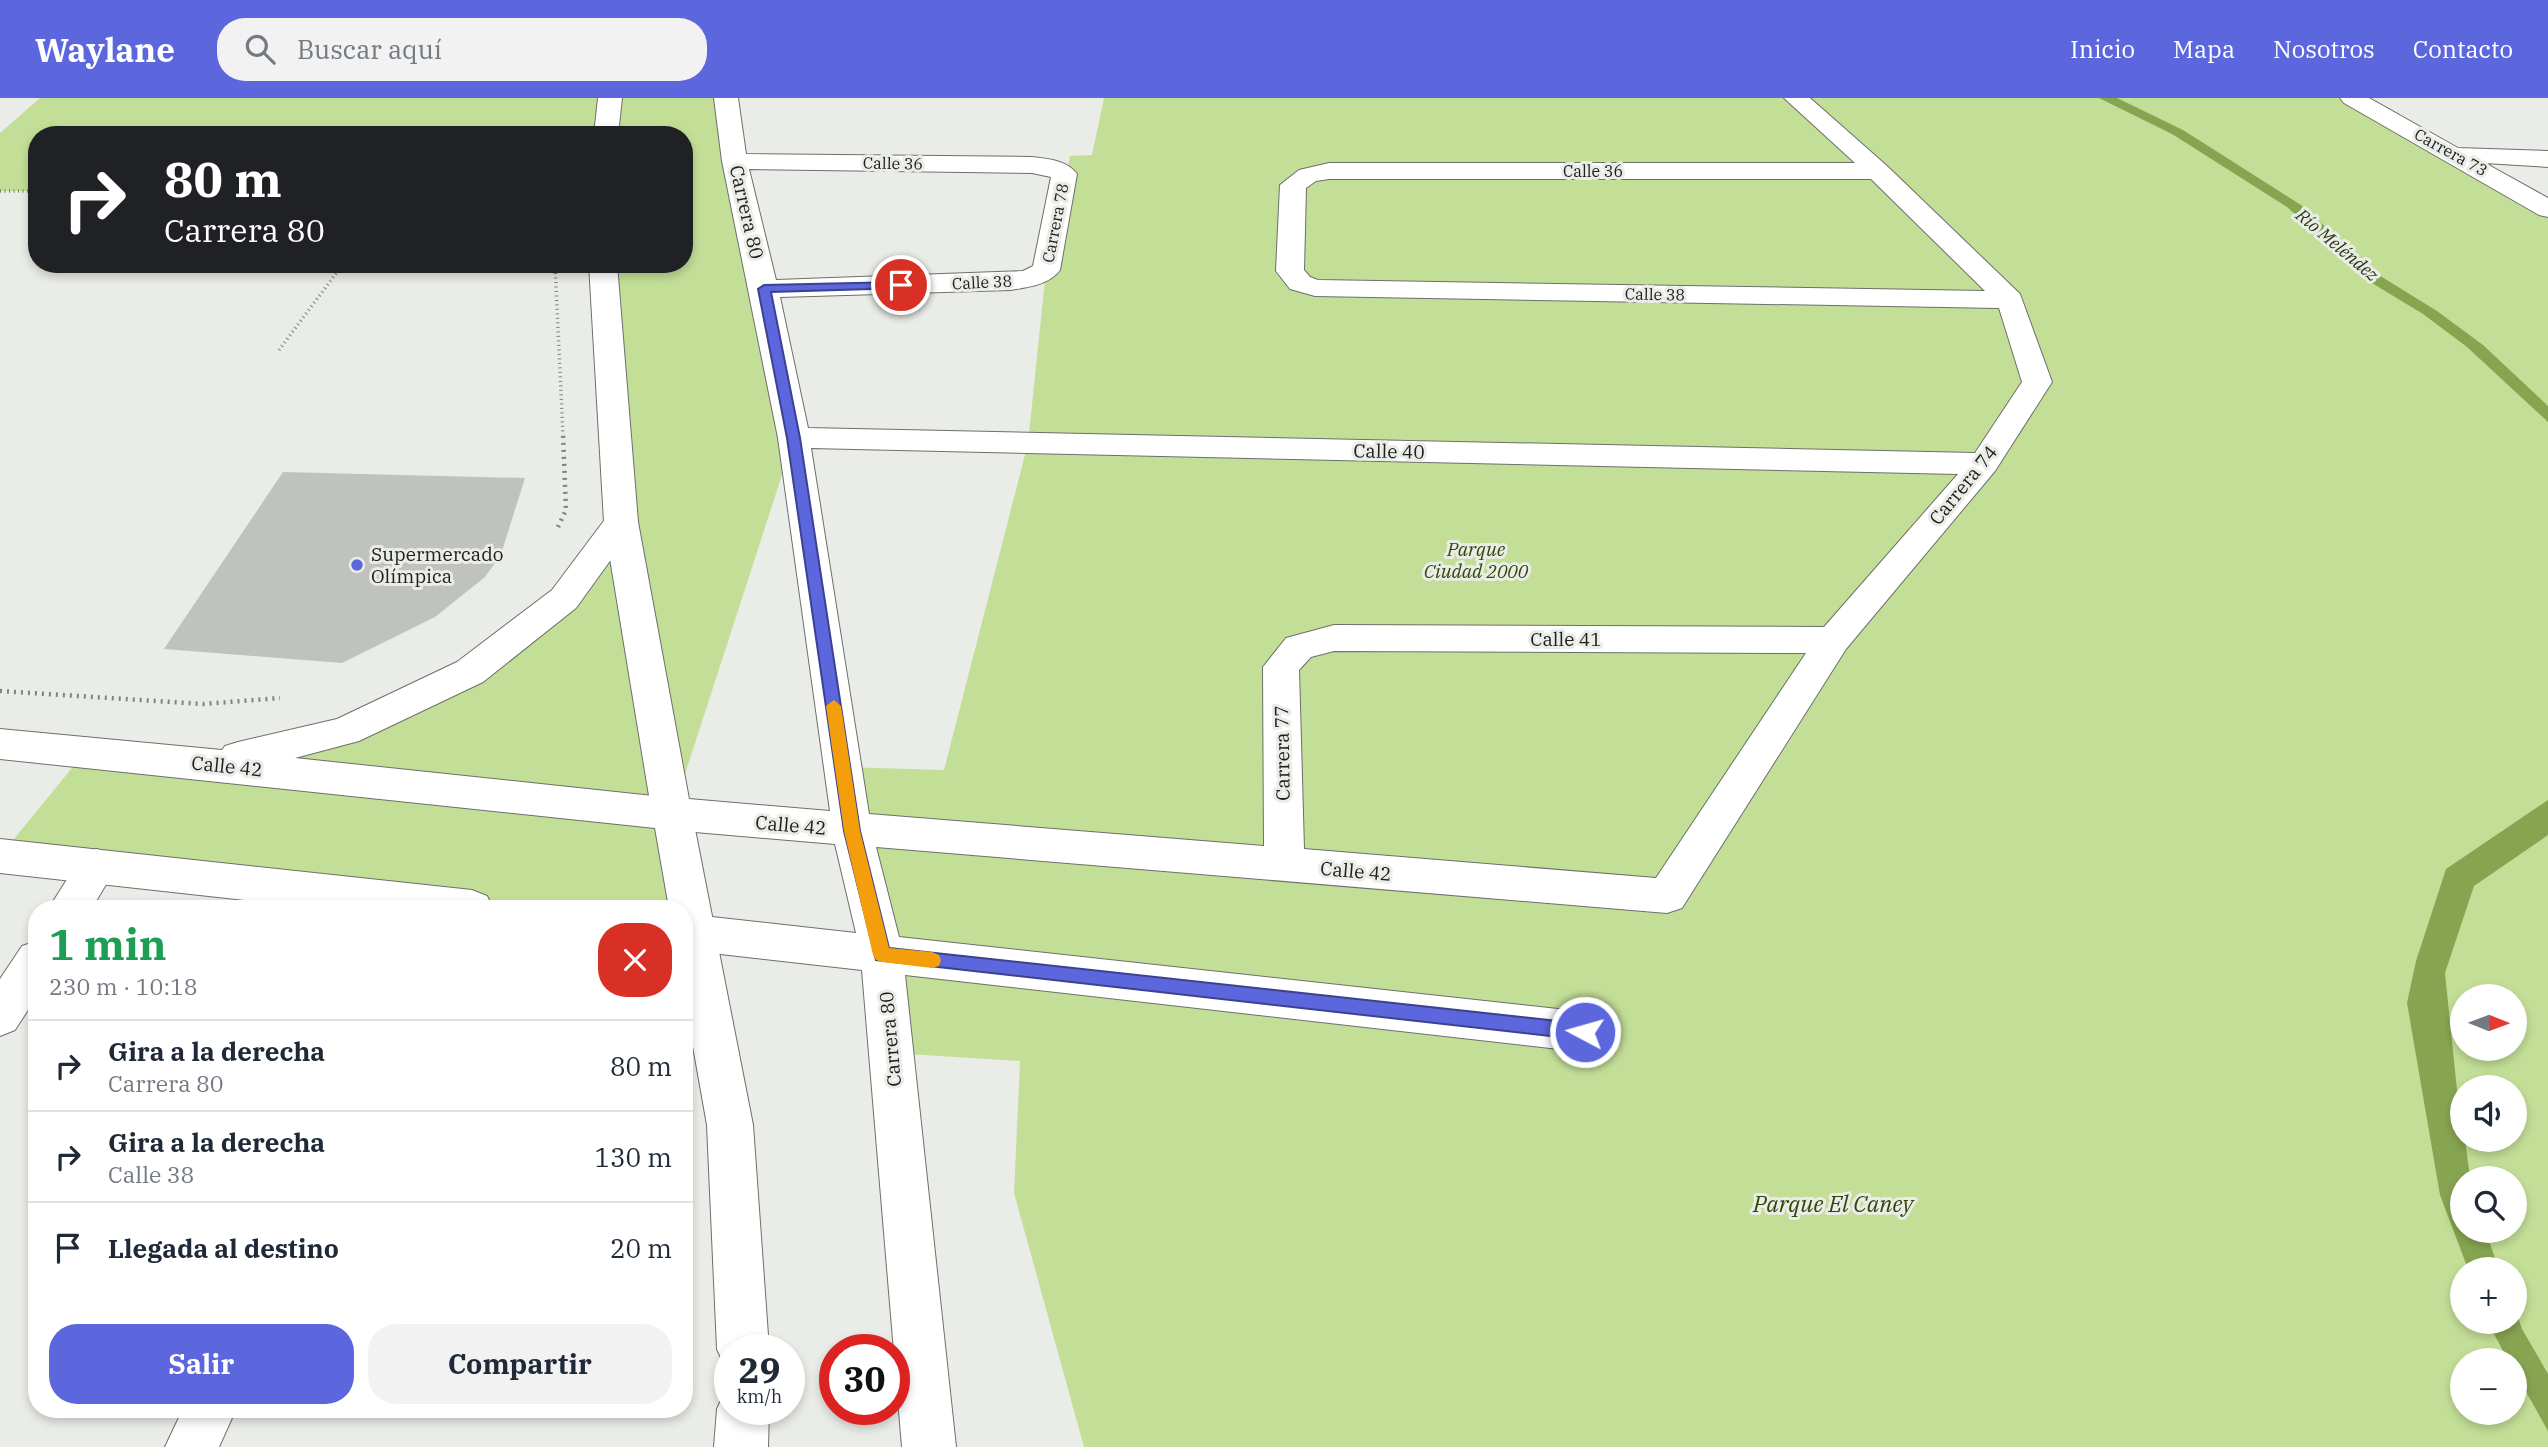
<!DOCTYPE html>
<html lang="es">
<head>
<meta charset="utf-8">
<style>
	body { margin:0; font-family:"IBM Plex Serif",serif; background:#f2f2f3; color:#1f2937; height:100vh; display:flex; flex-direction:column; font-size:26px; white-space:nowrap }
	* { box-sizing:border-box; margin:0 }
	p { font-size:23px; color:#747a83 }
	.icon { flex:none; width:38px; height:38px; fill:none; stroke:currentColor; stroke-width:2; stroke-linecap:round; stroke-linejoin:round }
	.map { position:relative; flex:1; overflow:hidden }
	.sheet { position:absolute; left:28px; top:802px; width:665px; height:518px; display:flex; flex-direction:column; background:#fff; border-radius:28px; box-shadow:0 4px 10px #0003 }
	.sheet>* { flex:none }
	.hud { position:absolute; left:28px; top:28px; width:665px; height:147px; border-radius:28px; box-shadow:0 4px 10px #0003; background:#202124; color:#fff; overflow:hidden }
	.needle { width:46px; rotate:91deg }
	.controls { position:absolute; left:2450px; top:886px; display:grid; gap:14px }
	.controls a { display:grid; place-items:center; width:77px; height:77px; border-radius:50%; background:#fff; box-shadow:0 4px 10px #0003; font-size:35px }
	.speed { position:absolute; left:714px; top:1236px; display:flex; gap:14px; font-size:35px; font-weight:700; text-align:center }
	.speed>* { display:grid; place-content:center; width:91px; height:91px; border-radius:50%; background:#fff; box-shadow:0 4px 10px #0003; line-height:1 }
	.speed small { font-size:18px; font-weight:400 }
	.speed .limit { border:10px solid #d22; background:#fff; color:#111 }
	.pin { position:absolute; display:grid; place-items:center; width:60px; height:60px; color:#fff; margin:-30px; border:4px solid #fff; border-radius:50%; box-shadow:0 2px 7px #0007 }
	.me { position:absolute; width:77px; margin:-38px; rotate:276deg; stroke-linejoin:round; filter:drop-shadow(0 0 5px #0008) }
	.turn { display:flex; align-items:center; gap:24px; height:147px; padding:0 21px; font-size:32px }
	.turn .icon { width:91px; height:91px; stroke-width:2.5 }
	.turn b { display:block; font-size:49px; line-height:60px }
	.round { display:grid; place-items:center; flex:none; width:74px; height:74px; border-radius:28px; background:#f2f2f3 }
	.headline { display:flex; align-items:center; justify-content:space-between; height:119px; padding:0 21px }
	h1 { font-size:42px; font-weight:700; line-height:52px; color:#1e9e55 }
	.action { display:flex; gap:14px; margin-top:auto; padding:14px 21px }
	.action a { flex:1; height:80px; border-radius:28px; background:#5c66dd; color:#fff; font-size:28px; font-weight:700; line-height:80px; text-align:center }
	.action a+a { background:#f2f2f3; color:#1f2937 }
	ul { padding:0; list-style:none }
	li { display:flex; align-items:center; gap:21px; height:91px; padding:0 21px; border-top:2px solid #e0e1e3 }
	li div { flex:1 }
	li b { display:block; font-size:26px }
	li em { font-style:normal }
	header { display:flex; align-items:center; gap:42px; box-sizing:border-box; height:98px; padding:0 35px; background:#5c66dd; color:#fff }
	header strong { font-size:33px }
	nav { display:flex; gap:38px; margin-inline-start:auto; font-size:24px }
	.search { width:490px; height:63px; background:#f2f2f3; display:flex; align-items:center; gap:18px; box-sizing:border-box; padding:0 24px; border-radius:28px; color:#747a83; font-size:26px }
	.map>svg:first-child { display:block }
</style>
</head>
<body>
<header>
<strong>Waylane</strong>
<div class="search"><svg class="icon" aria-label="search" viewBox="0 0 24 24"><circle cx="10" cy="10" r="6"/><path d="M15 15l6 6"/></svg>Buscar aquí</div>
<nav><a>Inicio</a><a>Mapa</a><a>Nosotros</a><a>Contacto</a></nav>
</header>
<div class="map">
<svg width="2548" height="1349" viewBox="0 0 2548 1349">
	<rect width="100%" height="100%" fill="#eaece7"/>
	<g fill="#c3df97" fill-rule="evenodd">
		<path d="M40 0H726L794 340 672 716 684 810H472L0 758 85 654 210 666 346 633 470 574 621 424 603 166H684V37H37V93H0V35Z"/>
		<path d="M1104 0H2352L2548 111V1349H1084L1014 1095 1020 963 892 955 843 669 944 672 1028 345 1046 172 1070 58 1092 57ZM2462 898H2515V950H2462ZM2462 989H2515V1041H2462ZM2462 1080H2515V1132H2462ZM2462 1171H2515V1223H2462ZM2462 1262H2515V1314H2462Z"/>
	</g>
	<g fill="#87a551">
		<path d="M2099 0H2117L2183 32 2301 107 2382 179 2437 213 2483 247 2548 308V324L2467 249 2423 216 2367 182 2287 109 2172 36Z"/>
		<path d="M2548 702V737L2474 788 2445 875 2462 1041H2465L2470 1080H2462V1132H2485L2499 1171H2468L2440 1097 2407 905 2416 863 2446 771Z"/>
		<path d="M2515 1211 2522 1231 2548 1276V1333L2515 1274V1262H2508L2487 1223H2515Z"/>
	</g>
	<path fill="#c0c2bd" d="M283 374 525 380 501 456 485 479 435 519 342 565 164 551Z"/>
	<g fill="none" stroke-linecap="round" stroke-linejoin="round">
		<defs>
			<g id="street">
				<path d="M598 0H622L618 37H594Z"/>
				<path d="M714 0H738L746 56 1032 59C1048 61 1067 62 1077 76L1060 172C1049 187 1028 189 1011 192L780 199 808 330 1975 355 2022 284 1999 210 1315 198 1290 191 1276 173 1280 87 1299 72 1329 65H1855L1784 0H1810L1887 68 2020 196 2052 284 1995 373 1846 551 1682 810 1667 815 876 749 899 839 1585 914 1601 920 1607 934 1601 948 1585 954 905 877 956 1349H902L862 872 694 853 684 850V820L694 817 856 835 835 746 672 732 658 727 652 716 604 424 589 166H617L638 424 689 701 830 713 778 340 722 63ZM749 71 1032 75 1051 79 1033 168 1023 173 776 182ZM1329 81H1871L1985 193 1318 182 1310 179 1304 172 1306 90 1316 83ZM811 350 1958 376 1824 529 1334 527 1286 540 1263 569 1264 748 869 716ZM1334 553 1806 555 1656 780 1304 751 1299 572 1311 559Z"/>
				<path d="M2340 0H2369L2458 50 2548 53V69L2485 65 2548 100V119L2539 117 2344 5Z"/>
				<path d="M97 751 111 756 117 768 92 810H49L83 756Z"/>
				<path d="M37 843V898L15 932 0 938V881L22 848Z"/>
				<path d="M183 1311H236L219 1349H165Z"/>
			</g>
			<g id="secondary">
				<path d="M621 413 633 416 638 424 576 510 483 584 359 643 295 660 672 700 686 705 692 716 753 1027 769 1251H730V1271L725 1269 717 1251 707 1027 684 898V810H669L655 730 0 661V631L222 652 225 648 238 644 337 621 457 564 552 492 609 416Z"/>
				<path d="M0 741 472 792 487 798 493 810H318L0 775Z"/>
				<path d="M730 1290V1311H769L768 1349H714L717 1311 725 1293Z"/>
			</g>
		</defs>
		<use href="#street" stroke="#6d6f6b" stroke-width="2"/>
		<use href="#secondary" stroke="#6d6f6b" stroke-width="2"/>
		<g stroke="#81837f" stroke-width="3.5" stroke-dasharray="1 3.5" stroke-linecap="butt">
			<path d="M0 93H37"/>
			<path d="M555 166 563 337"/>
			<path d="M279 252 343 166"/>
		</g>
		<g stroke="#81837f" stroke-width="4.5" stroke-dasharray="2 5" stroke-linecap="butt">
			<path d="M558 429 566 412 563 335"/>
			<path d="M0 593 203 606 280 600"/>
		</g>
		<use href="#street" fill="#fff" fill-rule="evenodd"/>
		<use href="#secondary" fill="#fff" fill-rule="evenodd"/>
	</g>
	<path fill="#5c66dd" stroke="#3c4290" stroke-width="2" d="M901 184 905 185V190L771 194 800 340 860 733 889 850 1585 926 1592 928 1594 934 1592 940 1585 942 876 862 844 733 787 340 758 191 764 187Z"/>
	<path fill="#f59e0b" d="M834 602 841 608 860 733 889 850 932 854 939 857 941 862 939 868 932 870 882 864 876 862 873 857 844 733 826 608Z"/>
	<circle fill="#5c66dd" stroke="#eaece7" stroke-width="2.5" cx="357" cy="467" r="7"/>
	<g text-anchor="middle" stroke-width="6" stroke-linejoin="round" paint-order="stroke">
		<g font-size="16" fill="#1e1f1d" stroke="#eaece7">
			<text transform="translate(2451 54) rotate(29)" y="6">Carrera 73</text>
			<text transform="translate(893 65) rotate(1)" y="6">Calle 36</text>
			<text x="1593" y="79">Calle 36</text>
			<text transform="translate(1055 125) rotate(-79)" y="6">Carrera 78</text>
			<text transform="translate(982 184) rotate(-3)" y="6">Calle 38</text>
			<text transform="translate(1655 196) rotate(1)" y="6">Calle 38</text>
		</g>
		<g font-size="18" font-style="italic" fill="#2c3915" stroke="#eaece7">
			<text transform="translate(2337 147) rotate(40)" y="6">Río Meléndez</text>
		</g>
		<g font-size="19" fill="#1e1f1d" stroke="#eaece7">
			<text transform="translate(747 114) rotate(77)" y="7">Carrera 80</text>
			<text transform="translate(1389 353) rotate(1)" y="7">Calle 40</text>
			<text transform="translate(1963 387) rotate(-51)" y="7">Carrera 74</text>
			<text x="1566" y="548">Calle 41</text>
			<text transform="translate(1282 655) rotate(-91)" y="7">Carrera 77</text>
			<text transform="translate(227 668) rotate(6)" y="7">Calle 42</text>
			<text transform="translate(791 727) rotate(5)" y="7">Calle 42</text>
			<text transform="translate(1356 773) rotate(5)" y="7">Calle 42</text>
			<text transform="translate(890 941) rotate(-95)" y="7">Carrera 80</text>
		</g>
		<g font-size="19" font-style="italic" fill="#344707" stroke="#eaece7">
			<text x="1476" y="458">Parque<tspan x="1476" dy="22">Ciudad 2000</tspan></text>
		</g>
		<g font-size="19" fill="#1e1f1d" stroke="#eaece7" text-anchor="start">
			<text x="371" y="463">Supermercado<tspan x="371" dy="22">Olímpica</tspan></text>
		</g>
		<g font-size="23" font-style="italic" fill="#344707" stroke="#eaece7">
			<text x="1833" y="1114">Parque El Caney</text>
		</g>
	</g>
</svg>
<div class="controls">
<a><svg class="needle" viewBox="-14 -14 28 28"><path d="M0-13l5 13h-10z" fill="#e53935"/><path d="M0 13l5-13h-10z" fill="#747a83"/></svg></a>
<a><svg class="icon" aria-label="sound" viewBox="0 0 24 24"><path d="M4 9h4l5-4v14l-5-4H4zM17 9q2 3 0 6"/></svg></a>
<a><svg class="icon" aria-label="search" viewBox="0 0 24 24"><circle cx="10" cy="10" r="6"/><path d="M15 15l6 6"/></svg></a>
<a>+</a>
<a>−</a>
</div>
<div class="speed"><div>29<small>km/h</small></div><div class="limit">30</div></div>
<div class="pin" style="left:901px;top:187px;background:#d93025"><svg class="icon" aria-label="arrive" viewBox="0 0 24 24"><path d="M6 21V4h12l-3 4 3 4H6"/></svg></div>
<svg class="me" style="left:1585px;top:934px" viewBox="-20 -20 40 40"><circle r="17" fill="#5c66dd" stroke="#fff" stroke-width="3"/><path d="M0-11L8 9 0 5-8 9z" fill="#fff"/></svg>
<div class="hud">
<div class="turn"><svg class="icon" aria-label="right" viewBox="0 0 24 24"><path d="M7 20v-9h11M14 6l5 5-5 5"/></svg><div><b>80 m</b>Carrera 80</div></div>
</div>
<section class="sheet">
<div class="headline"><div><h1>1 min</h1><p>230 m · 10:18</p></div><a class="round" style="background:#d93025;color:#fff"><svg class="icon" aria-label="close" viewBox="0 0 24 24"><path d="M6 6l12 12M18 6L6 18"/></svg></a></div>
<ul>
<li><svg class="icon" aria-label="right" viewBox="0 0 24 24"><path d="M7 20v-9h11M14 6l5 5-5 5"/></svg><div><b>Gira a la derecha</b><p>Carrera 80</p></div><em>80 m</em></li>
<li><svg class="icon" aria-label="right" viewBox="0 0 24 24"><path d="M7 20v-9h11M14 6l5 5-5 5"/></svg><div><b>Gira a la derecha</b><p>Calle 38</p></div><em>130 m</em></li>
<li><svg class="icon" aria-label="arrive" viewBox="0 0 24 24"><path d="M6 21V4h12l-3 4 3 4H6"/></svg><div><b>Llegada al destino</b></div><em>20 m</em></li>
</ul>
<div class="action"><a>Salir</a><a>Compartir</a></div>
</section>
</div>
</body>
</html>
